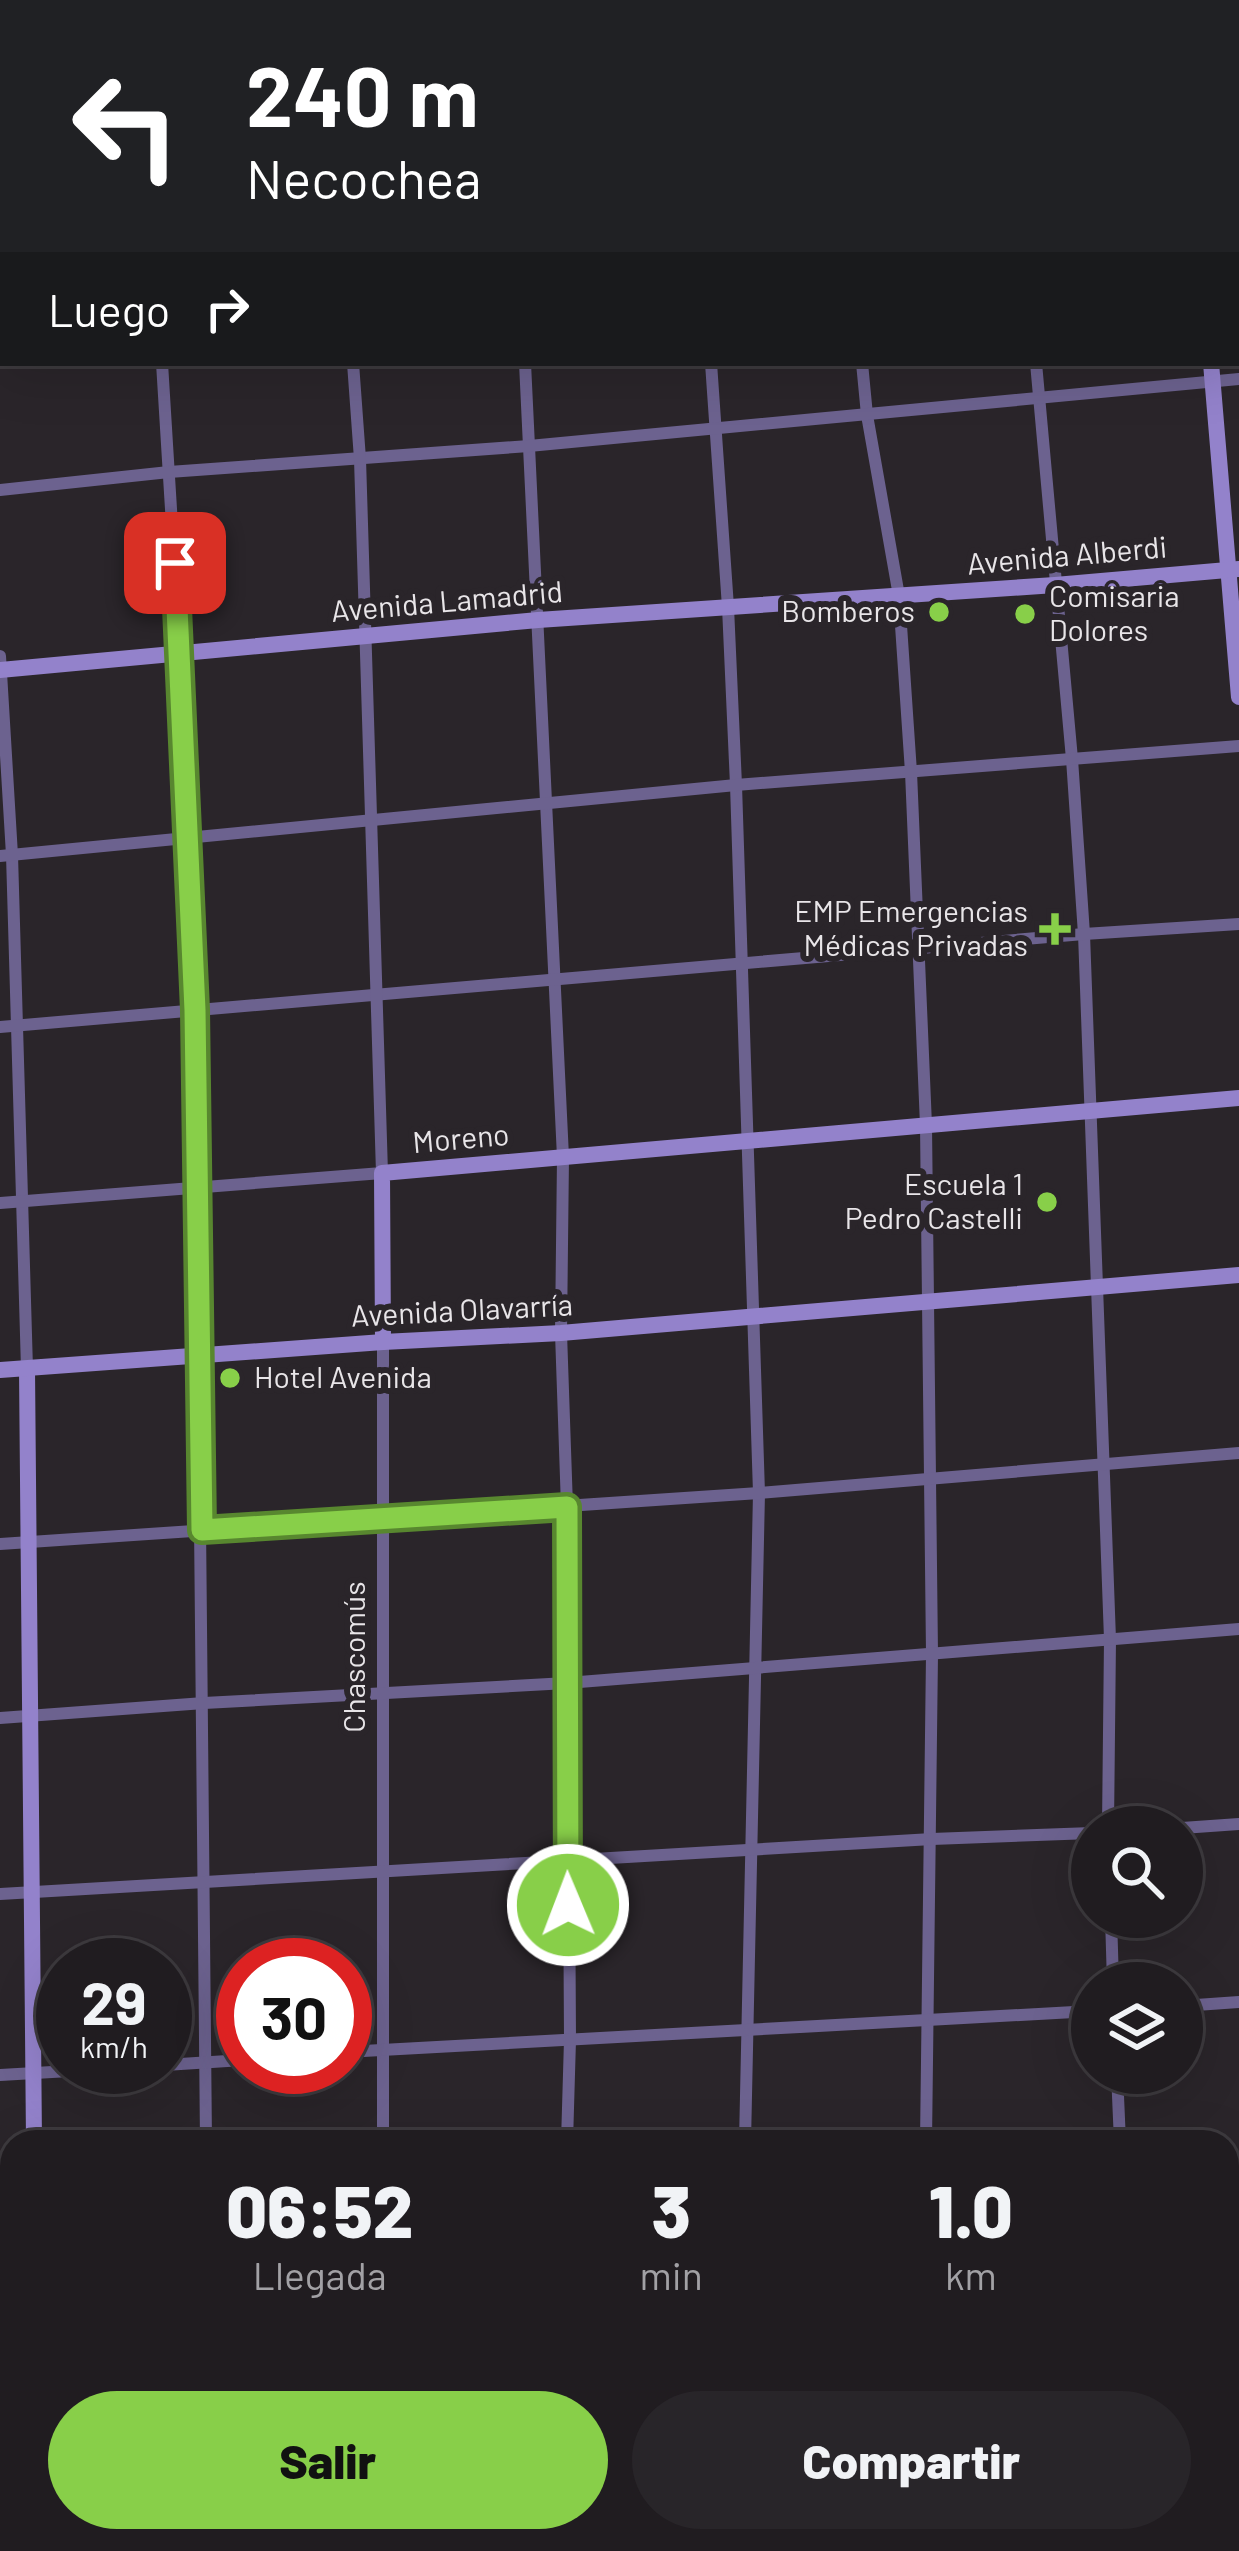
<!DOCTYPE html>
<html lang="es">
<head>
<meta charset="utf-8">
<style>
	body { margin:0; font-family:Barlow,sans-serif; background:#282529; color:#f1f3f6; height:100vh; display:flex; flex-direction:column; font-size:45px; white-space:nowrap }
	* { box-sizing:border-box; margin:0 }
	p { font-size:39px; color:#a2a1a5 }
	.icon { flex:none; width:66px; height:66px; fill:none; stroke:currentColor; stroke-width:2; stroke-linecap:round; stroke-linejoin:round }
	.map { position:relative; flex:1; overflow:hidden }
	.panel { position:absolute; left:0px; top:2130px; width:1239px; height:423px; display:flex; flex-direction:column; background:#201c20; border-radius:36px 36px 0 0; box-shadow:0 12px 48px #0002,0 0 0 3px #3d3a3e }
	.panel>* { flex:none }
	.banner { position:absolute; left:0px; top:0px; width:1239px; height:366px; box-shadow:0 12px 48px #0002,0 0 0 3px #3d3a3e; background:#202124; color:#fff; overflow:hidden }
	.buttons { position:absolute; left:1071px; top:1806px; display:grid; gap:24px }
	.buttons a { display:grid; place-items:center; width:132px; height:132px; border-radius:50%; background:#201c20; box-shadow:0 12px 48px #0002,0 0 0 3px #3d3a3e; font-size:60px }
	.speed { position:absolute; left:36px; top:1938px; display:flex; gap:24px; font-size:60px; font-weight:700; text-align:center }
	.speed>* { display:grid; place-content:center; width:156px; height:156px; border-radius:50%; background:#201c20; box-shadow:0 12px 48px #0002,0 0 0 3px #3d3a3e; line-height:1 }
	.speed small { font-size:30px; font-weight:400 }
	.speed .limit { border:18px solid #d22; background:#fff; color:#111 }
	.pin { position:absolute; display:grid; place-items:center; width:102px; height:102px; color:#fff; margin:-51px; border-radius:24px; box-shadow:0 6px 18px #0006 }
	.me { position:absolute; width:132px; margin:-66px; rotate:359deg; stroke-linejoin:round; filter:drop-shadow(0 0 9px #0008) }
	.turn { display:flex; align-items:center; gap:42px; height:252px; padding:0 48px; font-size:54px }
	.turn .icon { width:156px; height:156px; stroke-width:2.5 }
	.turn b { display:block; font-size:84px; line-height:102px }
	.then { display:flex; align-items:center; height:114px; padding:0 48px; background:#0003; gap:24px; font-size:45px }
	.eta { display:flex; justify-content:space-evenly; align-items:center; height:204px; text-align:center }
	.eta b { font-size:72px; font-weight:800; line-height:84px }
	.action { display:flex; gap:24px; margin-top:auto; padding:24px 48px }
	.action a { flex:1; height:138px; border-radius:72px; background:#88cf49; color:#111; font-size:48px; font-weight:800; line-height:138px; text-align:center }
	.action a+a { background:#282529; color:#f1f3f6 }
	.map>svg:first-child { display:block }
</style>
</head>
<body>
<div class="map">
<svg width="1239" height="2551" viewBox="0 0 1239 2551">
	<rect width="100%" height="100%" fill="#2a252a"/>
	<g fill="#6a3429">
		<path d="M1227 2530H1239V2551H1018V2541H1227Z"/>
		<path d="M216 2541H372L373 2551H217Z"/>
	</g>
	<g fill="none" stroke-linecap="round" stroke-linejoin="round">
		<g stroke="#6c628f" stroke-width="12">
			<path d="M139 0V3"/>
			<path d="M326 0V3"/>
			<path d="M508 0 509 3"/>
			<path d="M685 0 686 3"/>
			<path d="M832 0 833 3"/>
			<path d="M1006 0V3"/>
			<path d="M1236 8 1239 7"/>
			<path d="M0 133H3"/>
			<path d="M1236 205 1239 204"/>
			<path d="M0 317H3"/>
			<path d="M162 363 180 655 195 1009 206 2142"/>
			<path d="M525 363 563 1157 561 1333 567 1507 570 2040 567 2142"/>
			<path d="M711 363 728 607 736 785 759 1493 745 2142"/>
			<path d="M862 363 867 415 899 596 911 772 926 1125 932 1654 926 2142"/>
			<path d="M1036 363 1072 759 1084 934 1110 1639 1108 1827"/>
			<path d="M0 490 169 472 529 446 1239 379"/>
			<path d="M0 656 12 855 27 1369"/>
			<path d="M0 856 736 785 1239 746"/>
			<path d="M0 1027 1084 934 1239 924"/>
			<path d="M0 1203 382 1173 360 459 353 363"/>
			<path d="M383 1342V2142"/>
			<path d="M0 1544 759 1493 1239 1453"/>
			<path d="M0 1718 204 1703 567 1683 1239 1629"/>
			<path d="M1182 1828 1239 1824"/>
			<path d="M0 1894 932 1839 1092 1833"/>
			<path d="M1111 1917 1113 1983"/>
			<path d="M1182 2006 1239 2002"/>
			<path d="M345 2052 1092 2011"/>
			<path d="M165 2065 243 2060"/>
			<path d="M1117 2073 1120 2142"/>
			<path d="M0 2075 139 2067"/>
			<path d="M1227 2178H1239"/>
			<path d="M0 2246 12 2245"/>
			<path d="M1227 2360 1239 2359"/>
			<path d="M0 2417 12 2416"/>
			<path d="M1227 2521H1239"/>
			<path d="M385 2541V2551"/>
			<path d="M740 2541V2551"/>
			<path d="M924 2541 925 2551"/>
			<path d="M209 2551V2541"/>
			<path d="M435 2551 565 2543"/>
		</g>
		<g stroke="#9382cb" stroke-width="16">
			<path d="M1181 0V3"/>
			<path d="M1211 363 1239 697"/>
			<path d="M0 670 538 620 1055 585 1239 569"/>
			<path d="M383 1342 382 1173 1239 1098"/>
			<path d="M27 1369 34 2142"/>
			<path d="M0 1370 383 1342 561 1333 1239 1275"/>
			<path d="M38 2541V2551"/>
		</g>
	</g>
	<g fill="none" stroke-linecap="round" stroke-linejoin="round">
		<defs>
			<path id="route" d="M175 563 195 1010 202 1530 567 1507 568 1905"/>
		</defs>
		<use href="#route" stroke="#58872f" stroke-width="30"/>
		<use href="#route" stroke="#88cf49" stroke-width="21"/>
	</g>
	<g fill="#88cf49" stroke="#2a252a" stroke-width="4.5">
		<circle cx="939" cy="612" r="12"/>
		<circle cx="1025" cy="614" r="12"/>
		<path d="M1049 911h12v12h12v12h-12v12h-12v-12h-12v-12h12z"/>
		<circle cx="1047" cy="1202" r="12"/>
		<circle cx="230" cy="1378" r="12"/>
	</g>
	<g text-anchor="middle" stroke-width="12" stroke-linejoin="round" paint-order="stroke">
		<g font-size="30" fill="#e8e5e8" stroke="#2a252a">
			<text transform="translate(1067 556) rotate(-5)" y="10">Avenida Alberdi</text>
			<text transform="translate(447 602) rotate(-5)" y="10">Avenida Lamadrid</text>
			<text transform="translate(461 1139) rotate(-5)" y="10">Moreno</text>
			<text transform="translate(462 1311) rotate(-3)" y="10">Avenida Olavarría</text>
			<text transform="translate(355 1657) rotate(-90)" y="10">Chascomús</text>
		</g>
		<g font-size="30" fill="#e8e5e8" stroke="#2a252a" text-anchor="end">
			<text x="1049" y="607" text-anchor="start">Comisaria<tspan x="1049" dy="34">Dolores</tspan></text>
			<text x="915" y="622">Bomberos</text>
			<text x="1028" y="922">EMP Emergencias<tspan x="1028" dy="34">Médicas Privadas</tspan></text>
			<text x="1023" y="1195">Escuela 1<tspan x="1023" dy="34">Pedro Castelli</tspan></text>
			<text x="254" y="1388" text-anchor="start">Hotel Avenida</text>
		</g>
	</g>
</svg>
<div class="buttons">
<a><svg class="icon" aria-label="search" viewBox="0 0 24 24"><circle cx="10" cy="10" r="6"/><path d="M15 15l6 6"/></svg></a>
<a><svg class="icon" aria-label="layers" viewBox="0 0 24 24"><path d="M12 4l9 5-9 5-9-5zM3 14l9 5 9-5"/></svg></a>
</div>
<div class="speed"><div>29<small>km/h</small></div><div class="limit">30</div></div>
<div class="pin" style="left:175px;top:563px;background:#d93025"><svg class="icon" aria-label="arrive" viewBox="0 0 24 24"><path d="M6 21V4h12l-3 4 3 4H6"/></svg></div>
<svg class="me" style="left:568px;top:1905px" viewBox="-20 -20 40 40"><circle r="17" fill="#88cf49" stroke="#fff" stroke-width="3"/><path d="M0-11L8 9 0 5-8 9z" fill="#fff"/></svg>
<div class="banner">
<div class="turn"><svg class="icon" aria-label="left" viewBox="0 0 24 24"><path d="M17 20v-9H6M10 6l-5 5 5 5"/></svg><div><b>240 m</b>Necochea</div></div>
<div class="then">Luego<svg class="icon" aria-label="right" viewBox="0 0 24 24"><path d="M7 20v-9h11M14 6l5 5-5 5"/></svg></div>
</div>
<section class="panel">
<div class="eta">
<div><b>06:52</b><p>Llegada</p></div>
<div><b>3</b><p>min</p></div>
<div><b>1.0</b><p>km</p></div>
</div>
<div class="action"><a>Salir</a><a>Compartir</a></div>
</section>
</div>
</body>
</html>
